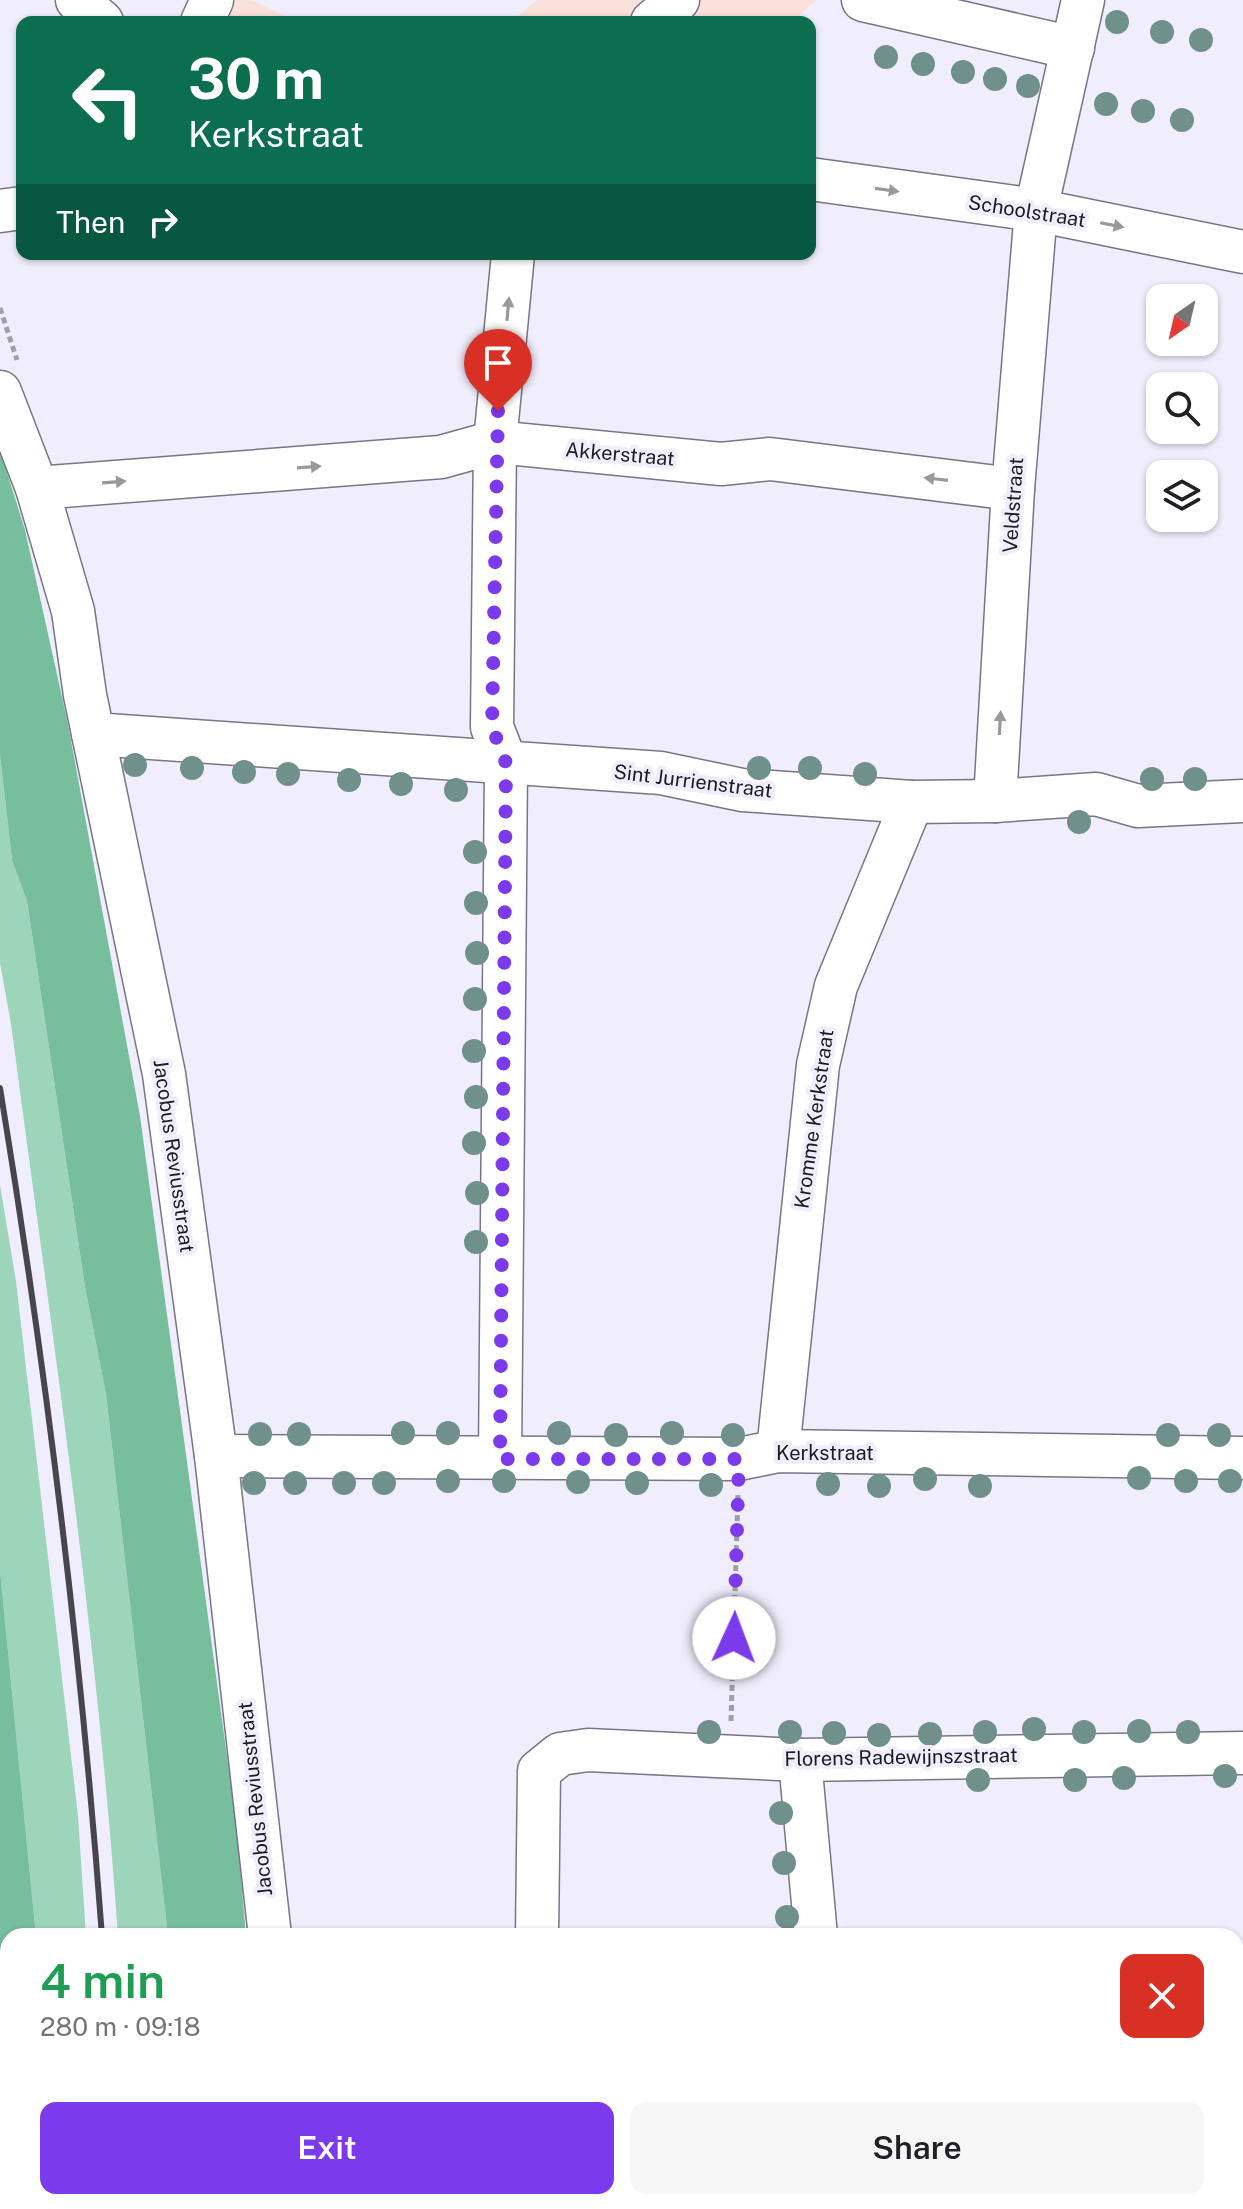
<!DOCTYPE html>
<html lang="en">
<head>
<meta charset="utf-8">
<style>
	body { margin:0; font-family:"Public Sans",sans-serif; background:#f6f6f6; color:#202124; height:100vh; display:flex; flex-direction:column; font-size:30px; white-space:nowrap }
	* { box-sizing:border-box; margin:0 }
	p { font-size:26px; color:#757577 }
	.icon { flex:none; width:44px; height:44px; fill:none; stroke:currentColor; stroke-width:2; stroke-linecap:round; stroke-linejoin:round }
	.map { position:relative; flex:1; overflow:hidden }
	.panel { position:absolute; left:0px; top:1928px; width:1244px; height:282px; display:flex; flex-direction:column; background:#fff; border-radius:24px 24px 0 0; box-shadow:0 2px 6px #0004 }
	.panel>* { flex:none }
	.top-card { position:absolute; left:16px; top:16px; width:800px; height:244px; border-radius:16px; box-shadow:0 2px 6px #0004; background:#0b6e4f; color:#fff; overflow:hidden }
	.needle { width:52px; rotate:214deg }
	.tools { position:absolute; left:1146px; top:284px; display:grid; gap:16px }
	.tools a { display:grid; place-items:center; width:72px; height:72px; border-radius:16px; background:#fff; box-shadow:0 2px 6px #0004; font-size:40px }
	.pin { position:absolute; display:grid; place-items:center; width:68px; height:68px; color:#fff; margin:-82px -34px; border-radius:50% 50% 50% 0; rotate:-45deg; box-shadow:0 0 8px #0007 }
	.pin .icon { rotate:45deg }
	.me { position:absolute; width:88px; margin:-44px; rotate:2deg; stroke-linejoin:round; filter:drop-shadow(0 0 6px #0008) }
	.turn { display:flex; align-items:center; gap:28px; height:168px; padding:0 40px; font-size:36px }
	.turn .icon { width:104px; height:104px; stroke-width:2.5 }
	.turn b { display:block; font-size:56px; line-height:68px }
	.then { display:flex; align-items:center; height:76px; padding:0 40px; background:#0003; gap:16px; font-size:30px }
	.round { display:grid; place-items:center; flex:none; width:84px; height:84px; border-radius:16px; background:#f6f6f6 }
	.headline { display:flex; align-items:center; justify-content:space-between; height:136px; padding:0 40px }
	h1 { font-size:48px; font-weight:600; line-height:60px; color:#1e9e55 }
	.button { display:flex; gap:16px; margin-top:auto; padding:16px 40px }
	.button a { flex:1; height:92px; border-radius:16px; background:#7c3aed; color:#fff; font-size:32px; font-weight:600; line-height:92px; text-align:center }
	.button a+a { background:#f6f6f6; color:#202124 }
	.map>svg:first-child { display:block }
</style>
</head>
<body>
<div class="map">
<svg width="1243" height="2209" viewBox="0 0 1243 2209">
	<rect width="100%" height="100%" fill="#f0eefc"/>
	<g fill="#f9e0d8">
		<path d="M233 0H251L298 22H222Z"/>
		<path d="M537 0H816L792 22H511Z"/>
	</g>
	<g fill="#9dd5ba">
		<path d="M0 755 12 860 27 901 85 1287 106 1394 168 1936H118C97 1631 51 1327 11 1024L0 963Z"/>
		<path d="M0 1185 16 1281 78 1816 86 1936H36L0 1570Z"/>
	</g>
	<g fill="#77be9d">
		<path d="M0 450 25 530 68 724 140 1116 237 1830 246 1936H168L106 1394 85 1287 27 901 12 860 0 755Z"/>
		<path d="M0 1570 36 1936H8V2063L0 2064Z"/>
	</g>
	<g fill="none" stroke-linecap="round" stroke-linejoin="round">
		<defs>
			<g id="minor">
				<path d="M77 0 102 22"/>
				<path d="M863 0 1073 48"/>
				<path d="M202 22 212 0"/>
				<path d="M652 22 678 0"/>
				<path d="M810 179 1036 210 1243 252"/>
				<path d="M0 211 22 208"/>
				<path d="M0 392 37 488 73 611 85 695 164 1074 216 1456 270 1936"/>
				<path d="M37 488 441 457 495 442 721 464 770 459 1013 489"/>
				<path d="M93 734 661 773 742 790 912 802 995 801 1096 794 1138 806 1243 801"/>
				<path d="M995 801 1013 489 1036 210 1083 0"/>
				<path d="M778 1451 818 1065 836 986 912 802"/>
				<path d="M216 1456 739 1459 778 1451 1243 1458"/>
				<path d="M500 1459 506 763 492 727 495 442 513 254"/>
				<path d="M800 1760 816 1936"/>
				<path d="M537 1936 539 1771 560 1754 588 1750 800 1760 1243 1753"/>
				<path d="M1236 2073 1243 2027"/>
				<path d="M884 2202 887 2209"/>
				<path d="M534 2209V2202"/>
				<path d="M1216 2209 1217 2202"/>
			</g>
		</defs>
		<use href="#minor" stroke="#787585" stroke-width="45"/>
		<g stroke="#a09ea9" stroke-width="5" stroke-dasharray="6 4" stroke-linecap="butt">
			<path d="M0 308 17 360"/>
			<path d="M731 1721 738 1495"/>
		</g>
		<use href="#minor" stroke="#fff" stroke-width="42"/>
		<g stroke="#47464e" stroke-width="6">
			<path d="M0 1088C46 1368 81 1652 102 1936"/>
			<path d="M119 2202V2209"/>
		</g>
	</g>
	<g fill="#6f908b">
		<circle cx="1117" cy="22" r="12"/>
		<circle cx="1162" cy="32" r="12"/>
		<circle cx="1201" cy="40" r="12"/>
		<circle cx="886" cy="57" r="12"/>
		<circle cx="923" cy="64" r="12"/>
		<circle cx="963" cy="72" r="12"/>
		<circle cx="995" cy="79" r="12"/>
		<circle cx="1028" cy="86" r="12"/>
		<circle cx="1106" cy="104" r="12"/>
		<circle cx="1143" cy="111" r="12"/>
		<circle cx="1182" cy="120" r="12"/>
		<circle cx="135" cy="765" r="12"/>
		<circle cx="192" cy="768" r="12"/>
		<circle cx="759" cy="768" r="12"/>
		<circle cx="810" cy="768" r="12"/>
		<circle cx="244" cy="772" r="12"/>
		<circle cx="288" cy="774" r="12"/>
		<circle cx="865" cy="774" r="12"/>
		<circle cx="1152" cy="779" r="12"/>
		<circle cx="1195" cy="779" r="12"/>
		<circle cx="349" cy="780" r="12"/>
		<circle cx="401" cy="784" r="12"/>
		<circle cx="456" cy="790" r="12"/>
		<circle cx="1079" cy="822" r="12"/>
		<circle cx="475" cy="852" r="12"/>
		<circle cx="476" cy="903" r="12"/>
		<circle cx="477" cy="953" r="12"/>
		<circle cx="475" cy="999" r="12"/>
		<circle cx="474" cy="1051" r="12"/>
		<circle cx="476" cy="1097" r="12"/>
		<circle cx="474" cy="1143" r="12"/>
		<circle cx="477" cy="1193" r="12"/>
		<circle cx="476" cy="1242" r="12"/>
		<circle cx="403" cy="1433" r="12"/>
		<circle cx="448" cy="1433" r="12"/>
		<circle cx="559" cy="1433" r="12"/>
		<circle cx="672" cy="1433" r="12"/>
		<circle cx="260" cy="1434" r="12"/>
		<circle cx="299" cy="1434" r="12"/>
		<circle cx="616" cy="1435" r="12"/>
		<circle cx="733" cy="1435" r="12"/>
		<circle cx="1168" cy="1435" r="12"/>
		<circle cx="1219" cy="1435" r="12"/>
		<circle cx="1139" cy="1478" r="12"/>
		<circle cx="925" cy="1479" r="12"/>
		<circle cx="448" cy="1481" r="12"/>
		<circle cx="504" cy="1481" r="12"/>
		<circle cx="1186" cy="1481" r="12"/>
		<circle cx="1230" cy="1481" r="12"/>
		<circle cx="578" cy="1482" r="12"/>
		<circle cx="254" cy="1483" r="12"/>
		<circle cx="295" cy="1483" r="12"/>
		<circle cx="344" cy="1483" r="12"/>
		<circle cx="384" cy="1483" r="12"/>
		<circle cx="637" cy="1483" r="12"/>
		<circle cx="828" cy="1484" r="12"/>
		<circle cx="711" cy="1485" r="12"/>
		<circle cx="879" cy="1486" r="12"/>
		<circle cx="980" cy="1486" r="12"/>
		<circle cx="1034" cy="1729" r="12"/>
		<circle cx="1139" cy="1731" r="12"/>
		<circle cx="709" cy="1732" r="12"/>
		<circle cx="790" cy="1732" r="12"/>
		<circle cx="985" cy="1732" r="12"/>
		<circle cx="1084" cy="1732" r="12"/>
		<circle cx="1188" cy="1732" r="12"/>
		<circle cx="834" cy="1733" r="12"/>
		<circle cx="930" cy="1734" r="12"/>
		<circle cx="879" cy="1735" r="12"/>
		<circle cx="1225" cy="1776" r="12"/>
		<circle cx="1124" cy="1778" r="12"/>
		<circle cx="978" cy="1780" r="12"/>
		<circle cx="1075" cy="1780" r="12"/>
		<circle cx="781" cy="1813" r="12"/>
		<circle cx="784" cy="1863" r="12"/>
		<circle cx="787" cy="1917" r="12"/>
	</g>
	<defs><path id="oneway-solid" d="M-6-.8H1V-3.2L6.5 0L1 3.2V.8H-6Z" transform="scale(2)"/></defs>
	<g fill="#99989b">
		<use href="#oneway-solid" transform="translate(887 190) rotate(8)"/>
		<use href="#oneway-solid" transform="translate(1112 225) rotate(11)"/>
		<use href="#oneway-solid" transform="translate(508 309) rotate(-85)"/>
		<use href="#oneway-solid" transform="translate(309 467) rotate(-4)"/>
		<use href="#oneway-solid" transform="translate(936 479) rotate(-173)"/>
		<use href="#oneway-solid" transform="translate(114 482) rotate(-4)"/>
		<use href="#oneway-solid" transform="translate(1000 723) rotate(-87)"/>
	</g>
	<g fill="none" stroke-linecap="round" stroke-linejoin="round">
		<path stroke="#7c3aed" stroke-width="14" stroke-dasharray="0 25.2" d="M498 411 492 727 506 763 500 1459H739L734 1638"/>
	</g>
	<g text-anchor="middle" stroke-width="8" stroke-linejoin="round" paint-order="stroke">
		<g font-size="20" fill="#1c1b21" stroke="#f0eefc">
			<text transform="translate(1027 211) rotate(9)" y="7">Schoolstraat</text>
			<text transform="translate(620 454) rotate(5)" y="7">Akkerstraat</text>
			<text transform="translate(1013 505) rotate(-86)" y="7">Veldstraat</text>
			<text transform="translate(693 781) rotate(7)" y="7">Sint Jurrienstraat</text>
			<text transform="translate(814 1119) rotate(-82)" y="7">Kromme Kerkstraat</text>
			<text transform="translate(174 1156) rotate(82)" y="7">Jacobus Reviusstraat</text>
			<text x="825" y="1460">Kerkstraat</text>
			<text transform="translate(901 1757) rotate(-1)" y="7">Florens Radewijnszstraat</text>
			<text transform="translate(255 1799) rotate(-96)" y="7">Jacobus Reviusstraat</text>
		</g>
	</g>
</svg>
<div class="tools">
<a><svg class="needle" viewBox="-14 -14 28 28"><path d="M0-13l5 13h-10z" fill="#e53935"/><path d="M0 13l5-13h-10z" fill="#757577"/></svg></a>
<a><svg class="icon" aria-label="search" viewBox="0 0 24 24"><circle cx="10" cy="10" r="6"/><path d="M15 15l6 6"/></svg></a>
<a><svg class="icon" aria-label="layers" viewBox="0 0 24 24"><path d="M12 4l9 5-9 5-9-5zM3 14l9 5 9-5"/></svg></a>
</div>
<div class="pin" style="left:498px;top:411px;background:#d93025"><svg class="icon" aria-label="arrive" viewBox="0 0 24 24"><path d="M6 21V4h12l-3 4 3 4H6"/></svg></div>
<svg class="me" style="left:734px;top:1638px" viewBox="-20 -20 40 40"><circle r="19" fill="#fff"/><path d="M0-13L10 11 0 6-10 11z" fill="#7c3aed"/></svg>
<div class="top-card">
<div class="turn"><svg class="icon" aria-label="left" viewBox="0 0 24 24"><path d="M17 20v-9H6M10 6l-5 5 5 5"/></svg><div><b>30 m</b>Kerkstraat</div></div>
<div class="then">Then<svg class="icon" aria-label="right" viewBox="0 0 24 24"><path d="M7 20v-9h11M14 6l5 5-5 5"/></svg></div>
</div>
<section class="panel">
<div class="headline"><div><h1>4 min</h1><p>280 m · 09:18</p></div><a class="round" style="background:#d93025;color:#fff"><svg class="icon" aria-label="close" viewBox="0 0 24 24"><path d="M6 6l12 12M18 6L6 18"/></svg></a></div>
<div class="button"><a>Exit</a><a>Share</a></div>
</section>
</div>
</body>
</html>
